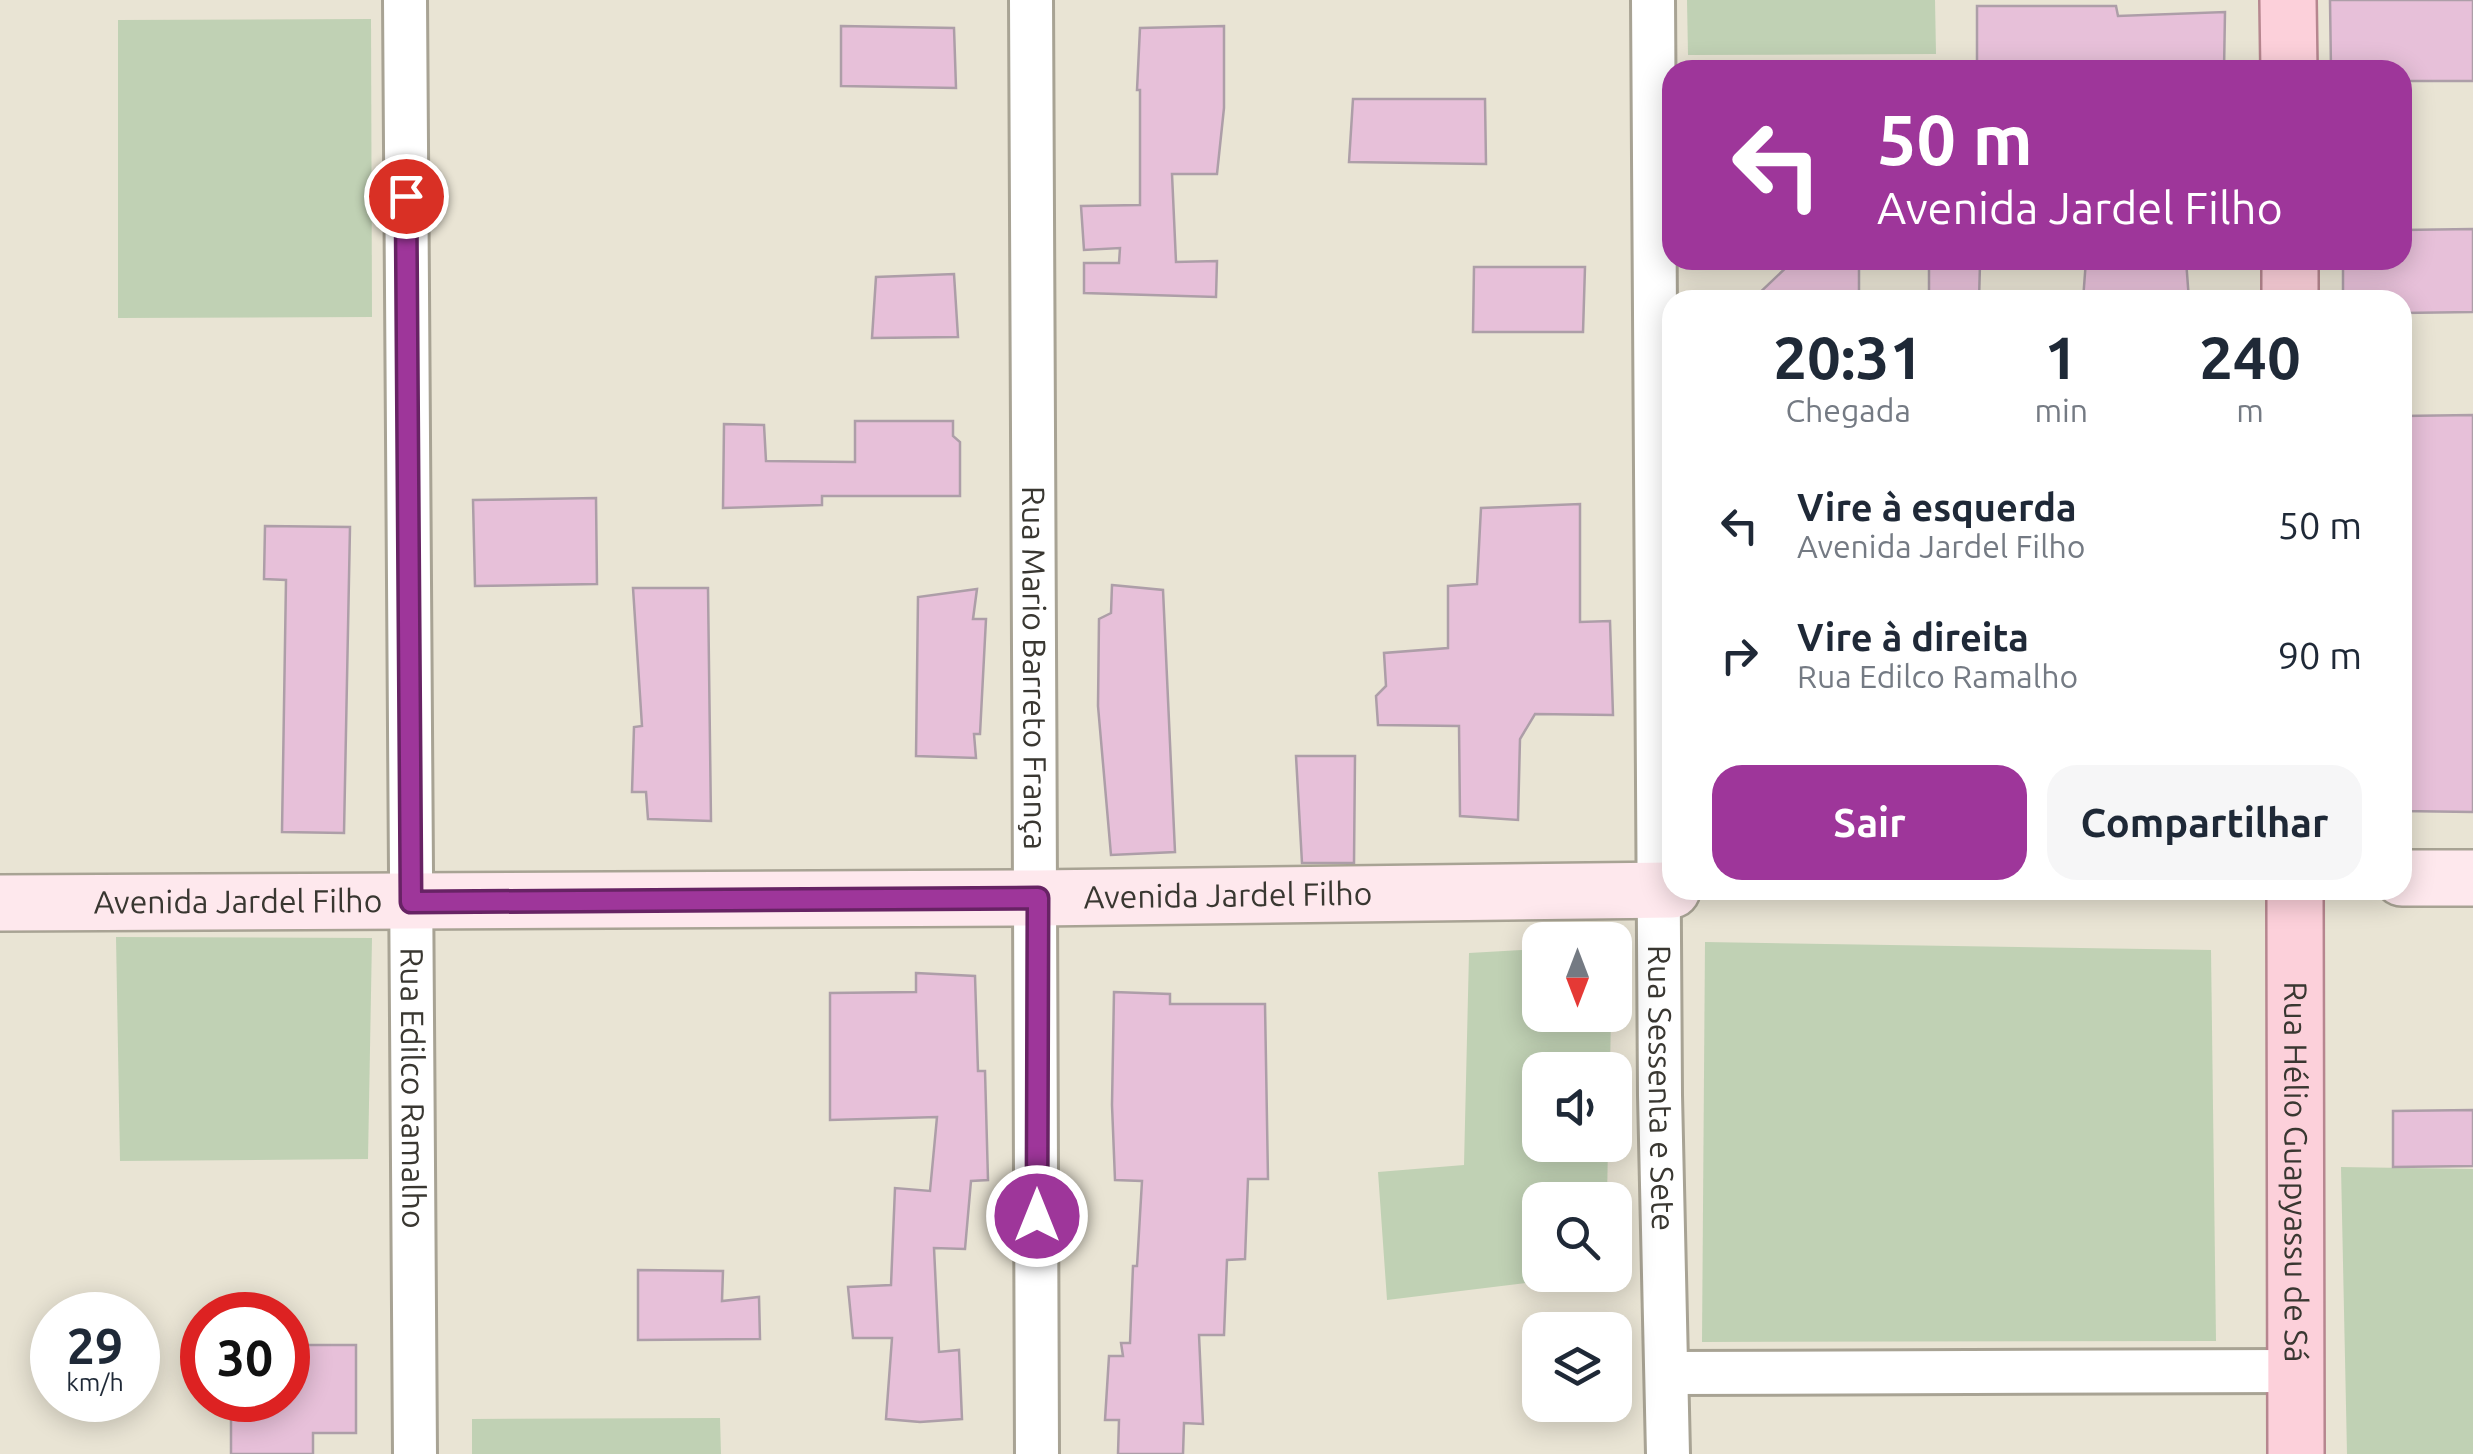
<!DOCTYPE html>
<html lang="pt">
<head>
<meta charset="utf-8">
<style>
	body { margin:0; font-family:Ubuntu,sans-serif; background:#f6f6f7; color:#1f2937; height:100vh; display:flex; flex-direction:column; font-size:38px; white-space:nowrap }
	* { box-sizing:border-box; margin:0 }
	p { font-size:32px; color:#747a83 }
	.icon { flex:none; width:55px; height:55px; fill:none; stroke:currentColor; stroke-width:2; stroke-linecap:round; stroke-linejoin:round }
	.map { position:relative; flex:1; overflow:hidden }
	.drawer { position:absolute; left:1662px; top:290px; width:750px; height:610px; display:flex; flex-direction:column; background:#fff; border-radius:30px; box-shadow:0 5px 25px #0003 }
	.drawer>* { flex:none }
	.guide { position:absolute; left:1662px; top:60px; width:750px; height:210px; border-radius:30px; box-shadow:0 5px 25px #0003; background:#9e369a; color:#fff; overflow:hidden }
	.needle { width:65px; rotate:180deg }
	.buttons { position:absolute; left:1522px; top:922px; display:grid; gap:20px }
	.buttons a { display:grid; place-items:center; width:110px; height:110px; border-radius:20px; background:#fff; box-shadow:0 5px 25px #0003; font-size:50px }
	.speed { position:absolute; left:30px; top:1292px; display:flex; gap:20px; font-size:50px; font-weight:700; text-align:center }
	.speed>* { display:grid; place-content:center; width:130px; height:130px; border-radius:50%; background:#fff; box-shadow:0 5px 25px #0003; line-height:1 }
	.speed small { font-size:25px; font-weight:400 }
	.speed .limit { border:15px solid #d22; background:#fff; color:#111 }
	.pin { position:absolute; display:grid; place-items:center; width:85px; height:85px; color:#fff; margin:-42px; border:5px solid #fff; border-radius:50%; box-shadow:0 2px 10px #0007 }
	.me { position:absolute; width:110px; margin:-55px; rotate:0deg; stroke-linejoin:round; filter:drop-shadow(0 0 8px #0008) }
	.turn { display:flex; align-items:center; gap:35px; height:210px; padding:0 50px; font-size:45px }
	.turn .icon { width:130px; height:130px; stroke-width:2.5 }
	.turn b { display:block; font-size:70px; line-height:85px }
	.eta { display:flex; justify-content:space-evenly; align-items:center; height:170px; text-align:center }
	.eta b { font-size:60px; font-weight:700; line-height:70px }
	.button { display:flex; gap:20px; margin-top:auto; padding:20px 50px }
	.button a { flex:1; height:115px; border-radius:30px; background:#9e369a; color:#fff; font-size:40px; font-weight:700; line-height:115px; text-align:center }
	.button a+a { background:#f6f6f7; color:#1f2937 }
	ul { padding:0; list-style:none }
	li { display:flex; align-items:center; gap:30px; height:130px; padding:0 50px }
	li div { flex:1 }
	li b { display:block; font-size:38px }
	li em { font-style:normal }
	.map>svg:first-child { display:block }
</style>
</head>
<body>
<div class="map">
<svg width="2473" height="1454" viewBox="0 0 2473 1454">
	<rect width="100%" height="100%" fill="#e9e4d4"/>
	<g fill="#c0d1b4">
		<path d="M1687 0H1935L1936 54 1688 55Z"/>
		<path d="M371 19 372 317 118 318V20Z"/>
		<path d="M116 937 372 938 368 1159 120 1161Z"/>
		<path d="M1705 942 2211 950 2216 1341 1702 1342Z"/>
		<path d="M1540 949V1015H1611L1610 1070H1540V1145H1608L1607 1200H1540V1275H1590L1387 1300 1378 1172 1464 1165 1469 953Z"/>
		<path d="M2341 1167 2473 1169V1454H2347Z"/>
		<path d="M720 1418 721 1454H472V1419Z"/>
	</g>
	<g fill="#e7c0d9" stroke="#ad9ea8" stroke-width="2.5">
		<path d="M2330 0H2473V81H2402V70H2331Z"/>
		<path d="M1977 6H2116L2118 16 2225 12 2224 70H1977Z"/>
		<path d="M841 26 954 28 956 88 841 86Z"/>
		<path d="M1224 26V108L1217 174H1172L1176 262 1217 261 1216 297 1084 293V263H1119L1120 248 1084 250 1081 206 1140 205V90H1137L1140 28Z"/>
		<path d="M1353 99H1485L1486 164 1349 162Z"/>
		<path d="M2473 229V312L2402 313V300H2343V260H2402V230Z"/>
		<path d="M1859 260V300H1752L1793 261Z"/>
		<path d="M2086 260H2186L2189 300H2083Z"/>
		<path d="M1929 264H1980L1979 300H1929Z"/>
		<path d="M1474 267H1585L1583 332H1473Z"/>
		<path d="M954 274 958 337 872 338 876 277Z"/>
		<path d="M2473 415V812L2402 811V416Z"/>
		<path d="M855 421H953V436L960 442V496H822V505L723 508 724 424 764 425 766 461 855 462Z"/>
		<path d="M596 498 597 584 475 586 473 500Z"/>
		<path d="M1580 504V622L1610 621 1613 715 1535 714 1520 739 1518 820 1460 816 1459 726 1378 725 1376 696 1386 686 1384 653 1448 648V586L1477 584 1481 508Z"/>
		<path d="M265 526 350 527 344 833 282 832 286 580 264 579Z"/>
		<path d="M1112 585 1163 590 1175 852 1111 855 1098 706 1099 619 1111 613Z"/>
		<path d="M633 588H708L711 821 648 819 646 792H632L634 727 642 726Z"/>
		<path d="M977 589 973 619H986L980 734H974L976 758 916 756 918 597Z"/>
		<path d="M1296 756H1355L1354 863H1302Z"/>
		<path d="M916 973 975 976 978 1071H985L988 1180 971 1181 965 1249 934 1248 939 1352 959 1350 962 1419 920 1422 886 1419 892 1338H853L848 1287 891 1285 895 1188 930 1191 937 1117 830 1120V993L916 992Z"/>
		<path d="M1114 992 1170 994V1004H1265L1268 1179H1248L1245 1259 1227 1260 1224 1335H1199L1203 1424 1184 1423 1183 1454H1118L1119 1420H1105L1109 1356H1123L1121 1343H1130L1133 1266H1137L1142 1181 1115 1180 1112 1105Z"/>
		<path d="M2473 1110V1166L2393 1167V1111Z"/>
		<path d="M638 1270 723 1271 722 1301 759 1297 760 1339 638 1340Z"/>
		<path d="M288 1345H356V1433H313V1454H231V1400H288Z"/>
	</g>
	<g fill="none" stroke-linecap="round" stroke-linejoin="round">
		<defs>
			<g id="street">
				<path id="s1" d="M405 0 415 1454"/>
				<path id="s2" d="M1031 0C1032 485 1037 969 1037 1454"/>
				<path id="s3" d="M1653 0 1660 1095 1668 1454"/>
				<path d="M1667 1373 2294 1371"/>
			</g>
			<g id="secondary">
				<path d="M2402 878H2473"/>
				<path id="s4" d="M0 903 1037 898 1672 890"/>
			</g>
			<g id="primary">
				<path d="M2288 0 2289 70"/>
				<path d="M2290 260V300"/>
				<path id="s5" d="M2295 890 2296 1454"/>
			</g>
		</defs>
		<use href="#street" stroke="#a8a394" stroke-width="48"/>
		<use href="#secondary" stroke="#a8a394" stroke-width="60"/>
		<use href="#primary" stroke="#b6868f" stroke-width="60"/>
		<use href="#street" stroke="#fff" stroke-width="42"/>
		<use href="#secondary" stroke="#fee8ed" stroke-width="55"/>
		<use href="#primary" stroke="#fcd0da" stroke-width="55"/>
	</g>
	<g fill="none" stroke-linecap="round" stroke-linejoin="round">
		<defs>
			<path id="route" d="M406 196 411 902 1038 898 1037 1216"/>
		</defs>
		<use href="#route" stroke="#672364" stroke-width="25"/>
		<use href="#route" stroke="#9e369a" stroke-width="18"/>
	</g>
	<g text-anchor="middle" stroke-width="8" stroke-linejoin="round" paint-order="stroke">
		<g font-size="32" fill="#393731" stroke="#fff">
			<text dy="11" stroke="none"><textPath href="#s2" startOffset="668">Rua Mario Barreto França</textPath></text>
			<text dy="11" stroke="none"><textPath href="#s4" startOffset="1228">Avenida Jardel Filho</textPath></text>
			<text dy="11" stroke="none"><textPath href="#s4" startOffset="238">Avenida Jardel Filho</textPath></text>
			<text dy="11" stroke="none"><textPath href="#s1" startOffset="1088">Rua Edilco Ramalho</textPath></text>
			<text dy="11" stroke="none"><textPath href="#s3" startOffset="1088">Rua Sessenta e Sete</textPath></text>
			<text dy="11" stroke="none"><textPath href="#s5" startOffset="282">Rua Hélio Guapyassu de Sá</textPath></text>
		</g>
	</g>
</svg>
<div class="buttons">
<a><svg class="needle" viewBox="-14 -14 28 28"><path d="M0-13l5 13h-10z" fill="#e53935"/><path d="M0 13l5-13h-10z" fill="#747a83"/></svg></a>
<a><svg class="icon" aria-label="sound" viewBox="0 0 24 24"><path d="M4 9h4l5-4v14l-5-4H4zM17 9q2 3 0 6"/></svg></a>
<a><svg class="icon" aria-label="search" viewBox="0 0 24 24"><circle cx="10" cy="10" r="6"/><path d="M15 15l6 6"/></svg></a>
<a><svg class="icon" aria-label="layers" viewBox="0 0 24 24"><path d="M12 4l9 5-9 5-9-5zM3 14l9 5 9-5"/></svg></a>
</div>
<div class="speed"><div>29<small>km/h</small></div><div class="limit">30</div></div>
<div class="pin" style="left:406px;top:196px;background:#d93025"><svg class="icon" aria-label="arrive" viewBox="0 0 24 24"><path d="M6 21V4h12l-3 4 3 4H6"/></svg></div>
<svg class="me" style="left:1037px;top:1216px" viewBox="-20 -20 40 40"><circle r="17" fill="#9e369a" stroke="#fff" stroke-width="3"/><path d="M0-11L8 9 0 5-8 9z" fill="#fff"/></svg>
<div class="guide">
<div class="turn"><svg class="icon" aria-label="left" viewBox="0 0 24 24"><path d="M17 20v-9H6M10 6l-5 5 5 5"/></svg><div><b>50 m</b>Avenida Jardel Filho</div></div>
</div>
<section class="drawer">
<div class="eta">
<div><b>20:31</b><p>Chegada</p></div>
<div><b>1</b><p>min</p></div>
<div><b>240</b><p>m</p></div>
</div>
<ul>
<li><svg class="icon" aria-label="left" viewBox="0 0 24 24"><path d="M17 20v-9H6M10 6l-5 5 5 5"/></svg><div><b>Vire à esquerda</b><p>Avenida Jardel Filho</p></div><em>50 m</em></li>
<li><svg class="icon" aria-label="right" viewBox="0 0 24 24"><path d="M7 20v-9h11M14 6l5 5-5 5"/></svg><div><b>Vire à direita</b><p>Rua Edilco Ramalho</p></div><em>90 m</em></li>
</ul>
<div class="button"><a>Sair</a><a>Compartilhar</a></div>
</section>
</div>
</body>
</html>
